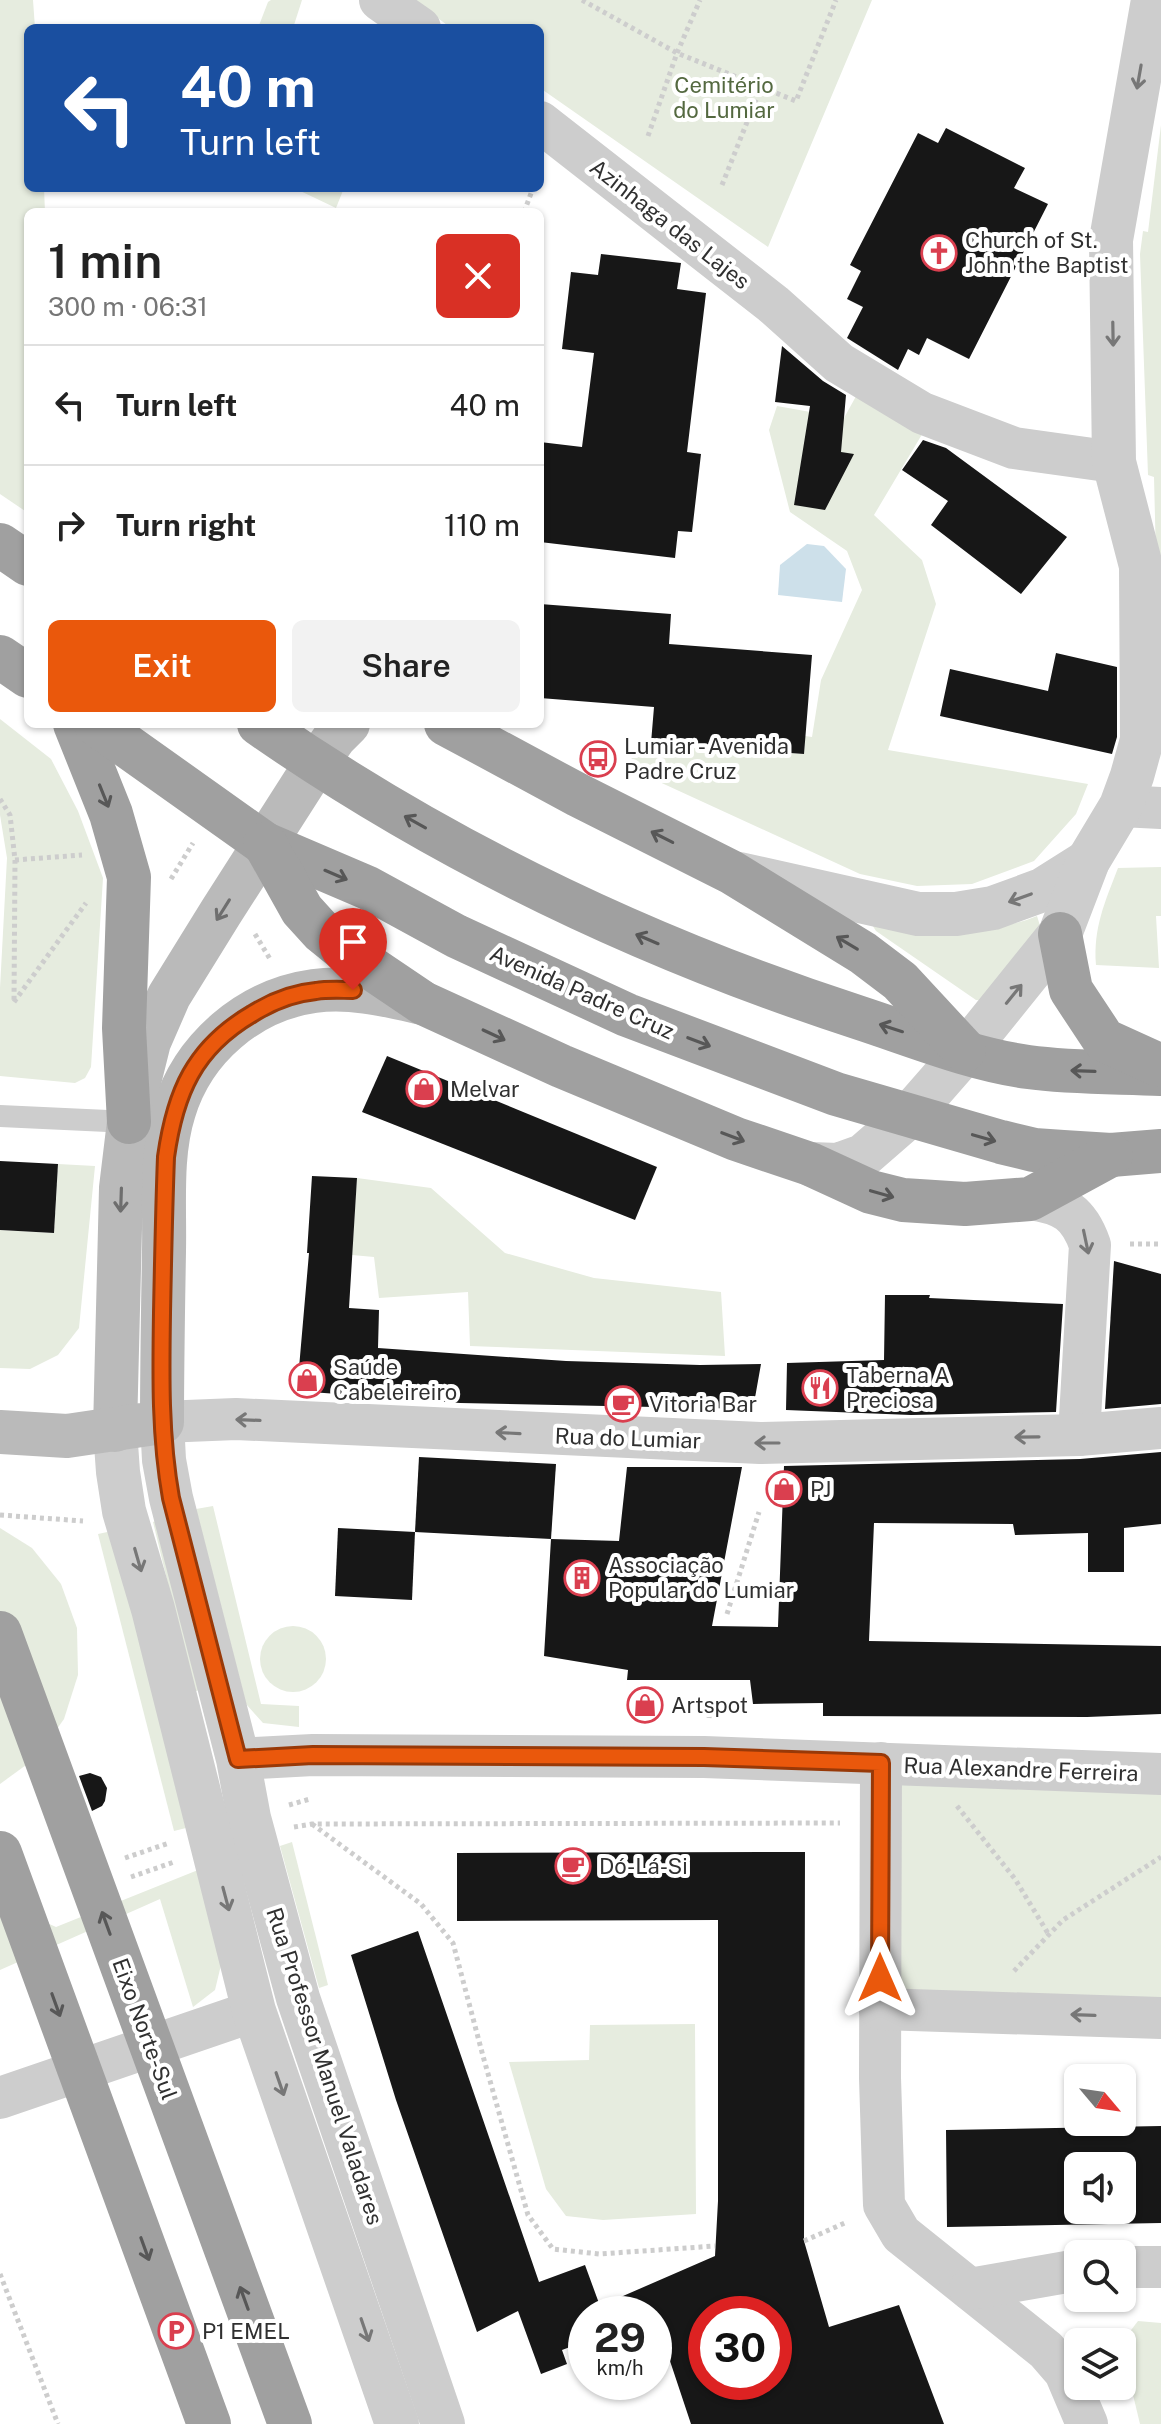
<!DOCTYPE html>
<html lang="en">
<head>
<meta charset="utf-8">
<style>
	body { margin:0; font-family:"Public Sans",sans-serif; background:#f2f2f2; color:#222; height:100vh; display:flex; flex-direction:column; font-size:30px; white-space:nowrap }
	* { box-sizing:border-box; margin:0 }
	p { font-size:26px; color:#767676 }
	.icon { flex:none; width:44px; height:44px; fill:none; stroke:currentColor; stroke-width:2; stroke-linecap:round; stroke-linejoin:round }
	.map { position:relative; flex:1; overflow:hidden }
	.side { position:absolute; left:24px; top:208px; width:520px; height:520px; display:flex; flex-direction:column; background:#fff; border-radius:12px; box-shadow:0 2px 6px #0004 }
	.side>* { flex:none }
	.hud { position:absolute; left:24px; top:24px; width:520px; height:168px; border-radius:12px; box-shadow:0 2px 6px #0004; background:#1a4fa0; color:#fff; overflow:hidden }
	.needle { width:52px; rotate:119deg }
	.buttons { position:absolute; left:1064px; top:2064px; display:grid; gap:16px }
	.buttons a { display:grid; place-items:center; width:72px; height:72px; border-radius:12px; background:#fff; box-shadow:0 2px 6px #0004; font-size:40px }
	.speed { position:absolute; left:568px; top:2296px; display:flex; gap:16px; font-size:40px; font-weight:700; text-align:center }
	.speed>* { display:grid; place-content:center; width:104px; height:104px; border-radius:50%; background:#fff; box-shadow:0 2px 6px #0004; line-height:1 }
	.speed small { font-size:20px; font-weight:400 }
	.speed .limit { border:12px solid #d22; background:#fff; color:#111 }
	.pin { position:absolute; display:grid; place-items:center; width:68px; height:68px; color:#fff; margin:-82px -34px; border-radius:50% 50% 50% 0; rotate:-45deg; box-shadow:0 0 8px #0007 }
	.pin .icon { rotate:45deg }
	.me { position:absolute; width:88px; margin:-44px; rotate:0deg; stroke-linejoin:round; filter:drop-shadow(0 0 6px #0008) }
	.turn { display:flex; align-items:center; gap:28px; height:168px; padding:0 24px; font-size:36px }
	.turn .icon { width:104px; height:104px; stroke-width:2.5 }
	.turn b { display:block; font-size:56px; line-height:68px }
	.round { display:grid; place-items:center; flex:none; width:84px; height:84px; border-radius:12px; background:#f2f2f2 }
	.head { display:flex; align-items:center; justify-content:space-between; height:136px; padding:0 24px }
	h1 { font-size:48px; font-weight:600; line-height:60px }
	.action { display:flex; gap:16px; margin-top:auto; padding:16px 24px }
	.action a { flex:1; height:92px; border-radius:12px; background:#ea580c; color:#fff; font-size:32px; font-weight:600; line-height:92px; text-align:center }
	.action a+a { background:#f2f2f2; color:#222 }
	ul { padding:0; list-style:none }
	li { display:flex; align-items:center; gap:24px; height:120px; padding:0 24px; border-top:2px solid #e0e0e0 }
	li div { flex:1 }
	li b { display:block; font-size:30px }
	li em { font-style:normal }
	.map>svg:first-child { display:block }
</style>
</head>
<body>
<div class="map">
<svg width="1161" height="2424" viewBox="0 0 1161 2424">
	<rect width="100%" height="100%" fill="#fff"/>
	<g fill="#e6ecdf">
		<path d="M0 0H33L35 28H28V188H44L45 212H28V513L0 494Z"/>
		<path d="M271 0H302L294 25 297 28H258L268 2Z"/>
		<path d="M414 0H872L768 247 540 88V28H451Z"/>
		<path d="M1161 125V762L1154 477 1148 475 1140 254 1143 231 1148 232Z"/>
		<path d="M294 188H344L336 208Z"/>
		<path d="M860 389 924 431 874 515 922 560 936 604 888 750 1088 784 1076 814 1034 861 972 884 917 886 860 874 629 768 636 743 804 754 805 736 812 737 821 680 862 590 847 551 790 512 769 430 777 406 844 418Z"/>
		<path d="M0 719 51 759 78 811 103 878 91 1067 85 1078 75 1083 0 1076V988L7 858 0 815Z"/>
		<path d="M1161 867V916H1156L1159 968 1096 965C1093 928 1105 902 1118 868Z"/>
		<path d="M1037 916 1042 932 989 1001 976 1000 876 931 869 920C923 926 986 938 1037 916Z"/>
		<path d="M58 1164 95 1166 79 1328 58 1355 30 1369 0 1368V1230L54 1233Z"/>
		<path d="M357 1178 431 1188 505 1253 594 1278 721 1292 725 1356 470 1346 468 1292 379 1298 374 1257 352 1255Z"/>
		<path d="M213 1506 261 1704 299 1706V1727L263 1723 246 1704 196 1509Z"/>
		<path d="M158 1520 199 1690 194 1692 153 1522Z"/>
		<path d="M0 1528 32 1548 61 1584 77 1628 78 1675 64 1719 37 1757 0 1784Z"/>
		<path d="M112 1531 186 1828 174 1831 98 1534Z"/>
		<circle cx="293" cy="1659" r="33"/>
		<path d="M881 1763 1161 1774V2018L880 2009Z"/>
		<path d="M292 1842 328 1985 319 1988 280 1846Z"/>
		<path d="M198 1870 221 1965 215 1990 193 2007 160 1899 0 1970V1902L56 1927Z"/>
		<path d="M695 2024 696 2214 603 2220 566 2216 546 2189 509 2062 589 2060 590 2025Z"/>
		<path d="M1138 2321 1161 2323V2424H1140L1122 2349V2342Z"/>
	</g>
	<path fill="#cde0ea" d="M807 544 824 546 846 569 842 602 778 595 780 565Z"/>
	<g fill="#171717" fill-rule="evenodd">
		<path d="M946 128 1025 168 1014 188 1048 204 969 359 927 338 919 355 908 349 898 370 847 338 863 307 847 299 861 271 850 265 918 133 938 143Z"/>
		<path d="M601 254 681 263 677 289 706 293 687 452 701 454 692 532 678 531 675 558 540 542V442L582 447 594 353 562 349 571 272 598 275Z"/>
		<path d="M782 346 823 381 846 395 841 452 854 454 825 510 794 505 810 406 775 402Z"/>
		<path d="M923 440 946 448 1067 537 1021 594 931 525 948 501 902 470Z"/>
		<path d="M540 604 671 614 669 644 812 655 804 754 651 743 654 707 540 698Z"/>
		<path d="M1056 653 1117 667V737L1112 754 940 716 950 669 1048 691Z"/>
		<path d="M387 1056 657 1167 635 1220 362 1112Z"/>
		<path d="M0 1161 58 1164 54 1233 0 1230Z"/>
		<path d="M312 1176 357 1178 349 1308 379 1310 378 1348 566 1361 700 1365 761 1364 753 1409 460 1403 297 1391 309 1253H307Z"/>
		<path d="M1114 1261 1161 1274V1404L1105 1409Z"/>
		<path d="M885 1295H930L929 1298 1063 1304 1056 1412 911 1415 786 1410 787 1363 884 1360Z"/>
		<path d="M1161 1452V1524L1124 1528V1572H1088V1533L1015 1535 1013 1524 874 1523 869 1641 1161 1646V1714L1087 1717 823 1716V1703L753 1704 750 1680H627L628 1670 544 1656 551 1539 619 1541 627 1467H742L712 1626 778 1627 784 1466 1080 1459Z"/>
		<path d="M419 1457 556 1464 551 1539 415 1532Z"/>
		<path d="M338 1528 415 1532 412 1600 335 1596Z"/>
		<path d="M90 1773 101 1777 107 1788 105 1801 102 1806 92 1811 79 1776Z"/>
		<path d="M805 1852 804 2241 829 2327 899 2305 944 2424H691L669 2358 654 2363V2314H586V2341L562 2350 567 2364 541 2374 518 2311 477 2332 396 2100 351 1955 418 1931 539 2282 585 2265 600 2306 715 2256 718 2201V1920L457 1921V1853ZM706 2314H774V2382H706Z"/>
		<path d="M1161 2126V2223L947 2227 946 2130ZM1078 2166H1122V2210H1078Z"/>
	</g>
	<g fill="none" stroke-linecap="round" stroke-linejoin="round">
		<g stroke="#cdcdcd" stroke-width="5" stroke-dasharray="4 4" stroke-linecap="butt">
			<path d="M582 0 677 53 796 101 836 0"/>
			<path d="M648 136 677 53 700 0"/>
			<path d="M722 185 761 87"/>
			<path d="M524 212 533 188"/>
			<path d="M0 799 10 815 15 860 14 1002"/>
			<path d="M15 860 82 855"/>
			<path d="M171 879 193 843"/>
			<path d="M255 934 270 959"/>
			<path d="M14 1002 86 903"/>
			<path d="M1130 1244H1161"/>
			<path d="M0 1515 83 1521"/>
			<path d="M727 1614 759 1512"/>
			<path d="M709 1718 712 1695"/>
			<path d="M289 1805 310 1799"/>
			<path d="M957 1806 1015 1879 1049 1935"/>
			<path d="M312 1824 421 1904 453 1943 483 2056 528 2215 553 2249 599 2254 715 2246"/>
			<path d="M294 1827 312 1824 840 1823"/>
			<path d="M125 1858 169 1843"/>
			<path d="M131 1877 174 1862"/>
			<path d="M1014 1971 1063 1920 1161 1857"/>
			<path d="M804 2241 847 2222"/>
			<path d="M0 2274 58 2424"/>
		</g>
		<path stroke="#cdcdcd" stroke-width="22" d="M0 1116 129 1122"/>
		<g stroke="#cdcdcd" stroke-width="42">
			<path d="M380 0 420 28"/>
			<path d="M540 122 773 304 839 363 922 413 1014 448 1114 462"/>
			<path d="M1121 806 1161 808"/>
			<path d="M1030 1199C1064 1204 1079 1213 1090 1245L1079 1435"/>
			<path d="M162 1422 236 1419 760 1443 1079 1435 1161 1428"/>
			<path d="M238 1759 313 1755 704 1757 1161 1774"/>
			<path d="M881 1763 880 2078 884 2205 901 2234 1046 2350 1065 2372 1087 2424"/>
			<path d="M880 2009 1161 2018"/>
			<path d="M0 2098 254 2011"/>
			<path d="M1122 2267H1161"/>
			<path d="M970 2289 1078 2270"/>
		</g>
		<g stroke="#cdcdcd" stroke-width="44">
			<path d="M739 874 918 914H956L993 908 1042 890 1088 861"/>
			<path d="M810 1164 838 1165 863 1156 909 1116 965 1052 1060 934 1088 861 1121 806 1132 776 1142 740 1141 566 1114 462 1111 240 1153 0"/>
			<path d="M162 1422 164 1460 171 1498 238 1759 249 1818 298 1998 443 2424"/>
			<path d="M115 1430 118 1472 124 1511 153 1609 254 2011 397 2424"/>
		</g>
		<g stroke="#bababa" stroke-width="44">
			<path d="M115 1430 121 1188 129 1122 149 1042 169 996 221 912 317 762 335 737 348 724"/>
			<path d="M0 1432 67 1436 162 1422C162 1365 163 1308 164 1251 165 1205 160 1155 174 1111 193 1048 249 1000 314 991 351 986 387 995 423 1003"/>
		</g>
		<g stroke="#a0a0a0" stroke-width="44">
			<path d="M0 545 28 564"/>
			<path d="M0 657 28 676"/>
			<path d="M75 724 111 814 129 877 124 1028 129 1122"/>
			<path d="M96 724 265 844 368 888 456 936 627 1015 836 1094 1001 1142 1034 1150 1063 1152 1111 1155 1161 1151"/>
			<path d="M259 724C443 852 647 949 860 1018 915 1036 971 1059 1028 1067 1072 1073 1117 1072 1161 1074"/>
			<path d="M446 724 578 795 731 872 863 953 900 981 964 1050"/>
			<path d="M265 844 302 910 322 932 343 949 423 1003 561 1066 736 1139 810 1164 871 1192 903 1200 965 1204 1030 1199 1111 1155"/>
			<path d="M1060 934 1071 990 1104 1040 1159 1065"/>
			<path d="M0 1633 290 2424"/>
			<path d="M0 1853 209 2424"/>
		</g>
	</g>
	<defs><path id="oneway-shaft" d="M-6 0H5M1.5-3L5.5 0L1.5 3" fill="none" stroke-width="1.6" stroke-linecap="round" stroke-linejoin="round" transform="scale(2)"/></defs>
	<g stroke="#777">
		<use href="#oneway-shaft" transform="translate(1139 77) rotate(100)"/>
		<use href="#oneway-shaft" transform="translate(1113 334) rotate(89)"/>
		<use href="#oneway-shaft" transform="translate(1020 898) rotate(160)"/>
		<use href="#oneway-shaft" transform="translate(1014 994) rotate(-51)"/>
		<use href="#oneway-shaft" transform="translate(1086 1242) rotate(78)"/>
		<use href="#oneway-shaft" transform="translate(248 1420) rotate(-178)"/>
		<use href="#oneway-shaft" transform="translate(508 1433) rotate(-177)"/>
		<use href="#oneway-shaft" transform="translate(1027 1437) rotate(179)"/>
		<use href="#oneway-shaft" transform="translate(767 1443) rotate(180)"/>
		<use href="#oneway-shaft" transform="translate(138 1560) rotate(74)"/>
		<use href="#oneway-shaft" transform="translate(226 1899) rotate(75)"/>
		<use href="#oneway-shaft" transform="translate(1083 2015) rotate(-178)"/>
		<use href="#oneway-shaft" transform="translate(280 2084) rotate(71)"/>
		<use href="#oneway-shaft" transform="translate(365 2330) rotate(71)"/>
	</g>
	<g stroke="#575757">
		<use href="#oneway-shaft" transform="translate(104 796) rotate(68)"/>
		<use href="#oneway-shaft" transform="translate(415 822) rotate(-151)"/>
		<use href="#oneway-shaft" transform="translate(662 837) rotate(-153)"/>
		<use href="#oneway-shaft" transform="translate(336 875) rotate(23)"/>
		<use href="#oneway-shaft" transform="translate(647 939) rotate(-157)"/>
		<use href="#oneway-shaft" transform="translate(847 943) rotate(-149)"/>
		<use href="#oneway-shaft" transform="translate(891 1028) rotate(-162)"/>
		<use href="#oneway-shaft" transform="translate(494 1035) rotate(25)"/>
		<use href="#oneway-shaft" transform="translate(699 1042) rotate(21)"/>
		<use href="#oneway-shaft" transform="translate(1083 1071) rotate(-178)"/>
		<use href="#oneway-shaft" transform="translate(733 1137) rotate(21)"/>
		<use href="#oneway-shaft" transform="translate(984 1138) rotate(16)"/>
		<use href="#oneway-shaft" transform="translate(882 1194) rotate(16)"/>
		<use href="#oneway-shaft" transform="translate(106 1923) rotate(-110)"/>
		<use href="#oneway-shaft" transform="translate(56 2005) rotate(70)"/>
		<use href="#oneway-shaft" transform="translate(145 2249) rotate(70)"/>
		<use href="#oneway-shaft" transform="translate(244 2298) rotate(-110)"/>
	</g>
	<g stroke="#6e6e6e">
		<use href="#oneway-shaft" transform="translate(223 910) rotate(122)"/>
		<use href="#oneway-shaft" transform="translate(121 1200) rotate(92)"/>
	</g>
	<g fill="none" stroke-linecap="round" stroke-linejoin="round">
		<defs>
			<path id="route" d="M353 990C341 990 328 989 316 991 293 993 271 1002 252 1014 194 1048 175 1093 166 1157 164 1209 163 1261 162 1313 161 1375 160 1437 171 1498L238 1759 313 1755 704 1757 881 1763 880 1978"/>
		</defs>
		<use href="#route" stroke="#983908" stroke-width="20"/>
		<use href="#route" stroke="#ea580c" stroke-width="14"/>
	</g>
	<defs>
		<symbol id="church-ring" viewBox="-11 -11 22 22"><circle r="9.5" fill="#fff" stroke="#da3f4f" stroke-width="1.5"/><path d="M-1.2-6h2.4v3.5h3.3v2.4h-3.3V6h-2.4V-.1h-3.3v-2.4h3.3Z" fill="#da3f4f"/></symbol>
		<symbol id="bus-ring" viewBox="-11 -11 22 22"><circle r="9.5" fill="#fff" stroke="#da3f4f" stroke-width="1.5"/><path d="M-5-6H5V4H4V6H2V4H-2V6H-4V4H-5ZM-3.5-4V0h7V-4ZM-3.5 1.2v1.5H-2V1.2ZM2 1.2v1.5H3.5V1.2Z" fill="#da3f4f"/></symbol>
		<symbol id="shop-ring" viewBox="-11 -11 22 22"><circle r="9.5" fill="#fff" stroke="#da3f4f" stroke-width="1.5"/><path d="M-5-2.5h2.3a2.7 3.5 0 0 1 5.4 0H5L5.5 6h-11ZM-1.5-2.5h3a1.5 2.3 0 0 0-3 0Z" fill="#da3f4f"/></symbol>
		<symbol id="restaurant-ring" viewBox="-11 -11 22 22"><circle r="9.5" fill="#fff" stroke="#da3f4f" stroke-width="1.5"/><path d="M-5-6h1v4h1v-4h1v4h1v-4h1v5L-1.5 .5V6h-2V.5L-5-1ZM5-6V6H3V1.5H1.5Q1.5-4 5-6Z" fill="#da3f4f"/></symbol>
		<symbol id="cafe-ring" viewBox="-11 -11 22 22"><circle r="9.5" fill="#fff" stroke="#da3f4f" stroke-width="1.5"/><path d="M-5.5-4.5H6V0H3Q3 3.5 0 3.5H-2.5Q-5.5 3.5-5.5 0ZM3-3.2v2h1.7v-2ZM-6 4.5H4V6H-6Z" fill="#da3f4f"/></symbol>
		<symbol id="building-ring" viewBox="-11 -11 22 22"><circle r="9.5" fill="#fff" stroke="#da3f4f" stroke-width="1.5"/><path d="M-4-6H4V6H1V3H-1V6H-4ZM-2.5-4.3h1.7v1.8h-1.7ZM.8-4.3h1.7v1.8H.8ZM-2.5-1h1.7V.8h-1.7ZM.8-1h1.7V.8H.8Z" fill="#da3f4f"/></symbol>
		<symbol id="parking-ring" viewBox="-11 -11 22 22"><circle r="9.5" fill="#fff" stroke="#da3f4f" stroke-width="1.5"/><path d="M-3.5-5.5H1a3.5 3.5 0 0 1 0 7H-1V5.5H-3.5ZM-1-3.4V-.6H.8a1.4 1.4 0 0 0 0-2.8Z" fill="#da3f4f"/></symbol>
	</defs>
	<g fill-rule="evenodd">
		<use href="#church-ring" x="919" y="233" width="40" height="40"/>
		<use href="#bus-ring" x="578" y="739" width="40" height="40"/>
		<use href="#shop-ring" x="404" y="1069" width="40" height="40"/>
		<use href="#shop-ring" x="287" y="1360" width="40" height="40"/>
		<use href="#restaurant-ring" x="800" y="1368" width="40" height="40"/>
		<use href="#cafe-ring" x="603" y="1384" width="40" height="40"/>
		<use href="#shop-ring" x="764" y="1469" width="40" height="40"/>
		<use href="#building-ring" x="562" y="1558" width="40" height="40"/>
		<use href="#shop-ring" x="625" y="1685" width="40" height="40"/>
		<use href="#cafe-ring" x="553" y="1846" width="40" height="40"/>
		<use href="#parking-ring" x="156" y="2311" width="40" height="40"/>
	</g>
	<g text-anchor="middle" stroke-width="8" stroke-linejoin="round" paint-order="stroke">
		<g font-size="22" fill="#546940" stroke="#fff">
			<text x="724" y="93">Cemitério<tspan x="724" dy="25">do Lumiar</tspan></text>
		</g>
		<g font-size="22" fill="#303030" stroke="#fff">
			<text transform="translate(670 224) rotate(38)" y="8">Azinhaga das Lajes</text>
			<text transform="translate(582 992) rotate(24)" y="8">Avenida Padre Cruz</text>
			<text transform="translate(628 1438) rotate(2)" y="8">Rua do Lumiar</text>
			<text transform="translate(1021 1769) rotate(2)" y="8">Rua Alexandre Ferreira</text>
			<text transform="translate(145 2029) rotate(70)" y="8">Eixo Norte-Sul</text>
			<text transform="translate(325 2066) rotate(72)" y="8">Rua Professor Manuel Valadares</text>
		</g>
		<g font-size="22" fill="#303030" stroke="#fff" text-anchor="start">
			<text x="965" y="248">Church of St.<tspan x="965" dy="25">John the Baptist</tspan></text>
			<text x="624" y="754">Lumiar - Avenida<tspan x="624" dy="25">Padre Cruz</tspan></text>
			<text x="450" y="1097">Melvar</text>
			<text x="333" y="1375">Saúde<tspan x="333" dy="25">Cabeleireiro</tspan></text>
			<text x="846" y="1383">Taberna A<tspan x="846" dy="25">Preciosa</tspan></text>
			<text x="649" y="1412">Vitoria Bar</text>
			<text x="810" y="1497">PJ</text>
			<text x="608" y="1573">Associação<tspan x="608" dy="25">Popular do Lumiar</tspan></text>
			<text x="671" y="1713">Artspot</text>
			<text x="599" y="1874">Dó-Lá-Si</text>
			<text x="202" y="2339">P1 EMEL</text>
		</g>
	</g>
</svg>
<div class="buttons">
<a><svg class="needle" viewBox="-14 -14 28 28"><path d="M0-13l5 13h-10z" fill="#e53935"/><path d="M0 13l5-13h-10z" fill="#767676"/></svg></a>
<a><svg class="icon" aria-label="sound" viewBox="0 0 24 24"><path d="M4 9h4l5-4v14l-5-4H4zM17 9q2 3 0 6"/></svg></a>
<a><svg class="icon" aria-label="search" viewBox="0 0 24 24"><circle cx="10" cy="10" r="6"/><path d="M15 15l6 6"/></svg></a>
<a><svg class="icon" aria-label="layers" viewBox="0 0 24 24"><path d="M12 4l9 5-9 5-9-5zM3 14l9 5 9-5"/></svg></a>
</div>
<div class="speed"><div>29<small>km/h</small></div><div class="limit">30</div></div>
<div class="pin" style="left:353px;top:990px;background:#d93025"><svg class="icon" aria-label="arrive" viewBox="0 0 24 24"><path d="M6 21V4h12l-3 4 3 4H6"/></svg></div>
<svg class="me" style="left:880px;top:1978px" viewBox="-20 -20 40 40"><path d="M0-17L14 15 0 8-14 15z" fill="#ea580c" stroke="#fff" stroke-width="4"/></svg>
<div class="hud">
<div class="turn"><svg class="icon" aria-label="left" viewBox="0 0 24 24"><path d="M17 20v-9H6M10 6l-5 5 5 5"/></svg><div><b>40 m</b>Turn left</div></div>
</div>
<section class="side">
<div class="head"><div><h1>1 min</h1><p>300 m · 06:31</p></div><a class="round" style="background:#d93025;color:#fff"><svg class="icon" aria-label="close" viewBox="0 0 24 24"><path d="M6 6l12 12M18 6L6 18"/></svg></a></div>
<ul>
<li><svg class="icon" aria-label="left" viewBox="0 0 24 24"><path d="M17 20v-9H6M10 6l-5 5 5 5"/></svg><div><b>Turn left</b></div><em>40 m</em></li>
<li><svg class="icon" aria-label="right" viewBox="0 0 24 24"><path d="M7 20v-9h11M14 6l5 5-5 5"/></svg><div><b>Turn right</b></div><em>110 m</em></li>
</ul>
<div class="action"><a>Exit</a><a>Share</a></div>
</section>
</div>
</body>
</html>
